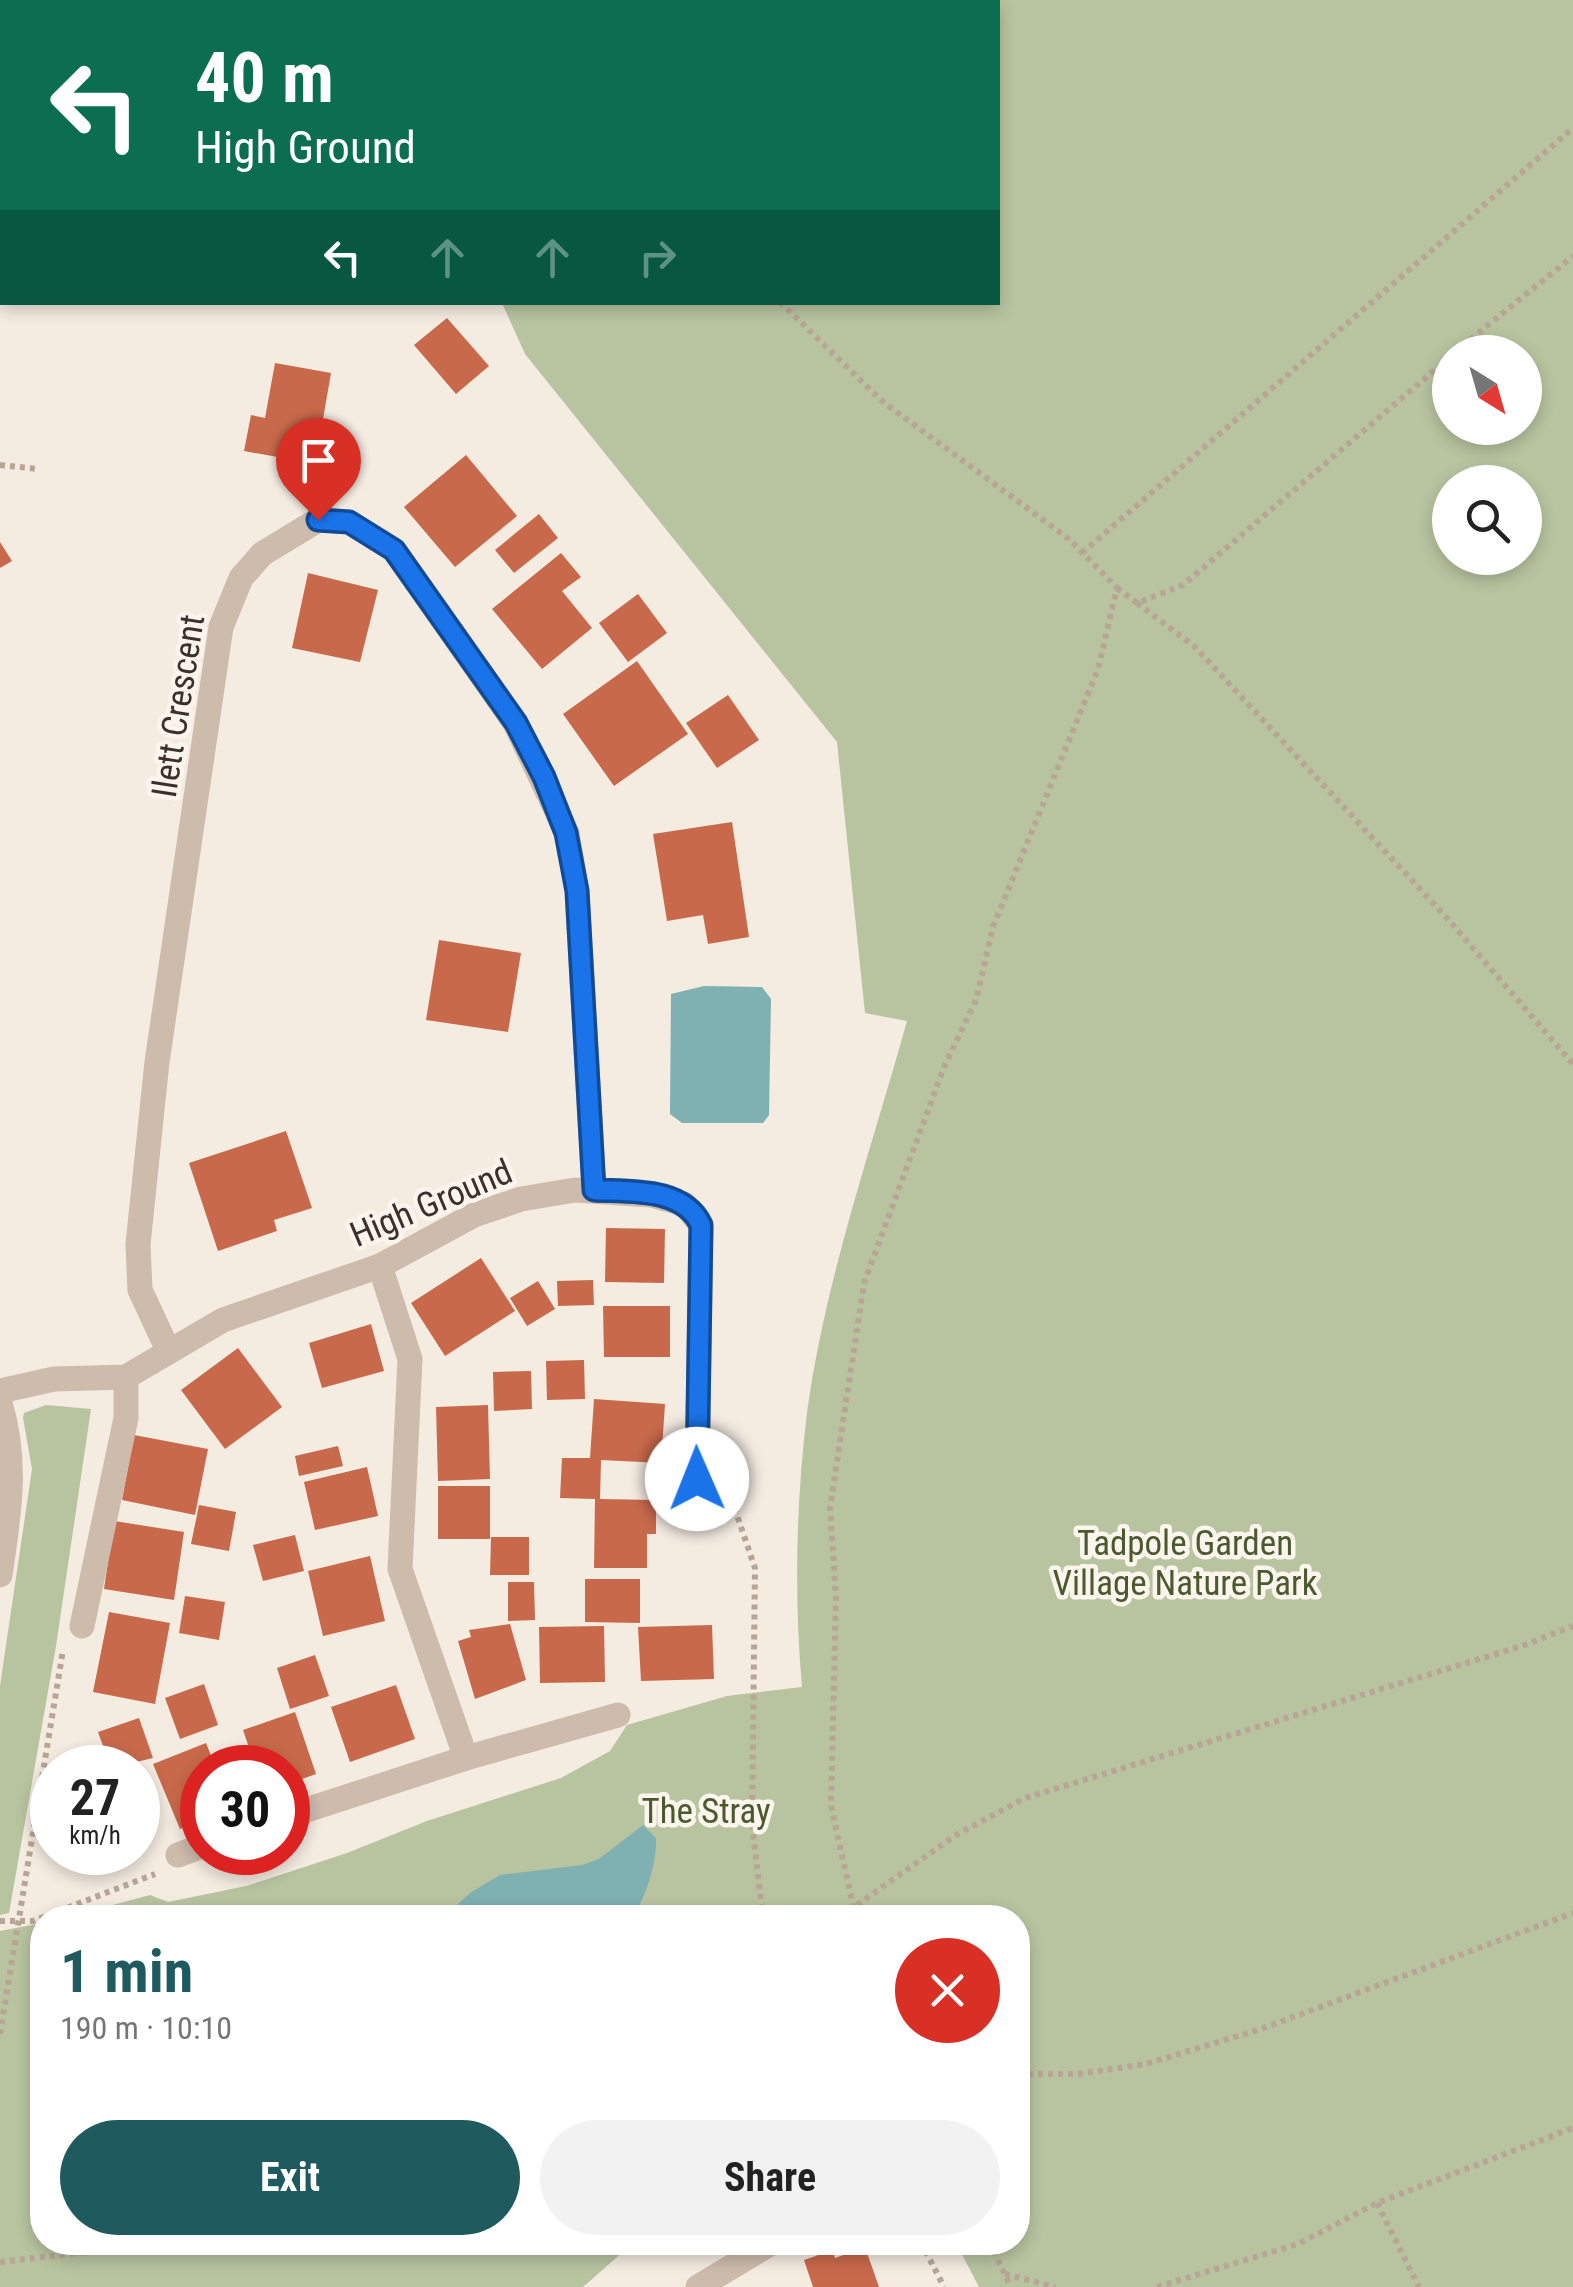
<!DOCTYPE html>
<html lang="en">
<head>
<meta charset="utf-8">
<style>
	body { margin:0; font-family:"Roboto Condensed",sans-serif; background:#f2f2f2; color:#222; height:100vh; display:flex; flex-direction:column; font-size:38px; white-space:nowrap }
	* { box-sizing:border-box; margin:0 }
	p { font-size:32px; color:#767676 }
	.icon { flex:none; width:55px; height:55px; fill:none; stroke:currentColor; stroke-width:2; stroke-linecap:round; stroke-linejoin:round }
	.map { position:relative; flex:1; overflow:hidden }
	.panel { position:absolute; left:30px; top:1905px; width:1000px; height:350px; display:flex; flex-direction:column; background:#fff; border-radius:40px; box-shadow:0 5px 15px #0003 }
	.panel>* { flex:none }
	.banner { position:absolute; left:0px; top:0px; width:1000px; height:305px; box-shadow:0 5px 15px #0003; background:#0b6e4f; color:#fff; overflow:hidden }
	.needle { width:65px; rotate:143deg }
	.controls { position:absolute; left:1432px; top:335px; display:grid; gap:20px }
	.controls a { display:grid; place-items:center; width:110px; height:110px; border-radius:50%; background:#fff; box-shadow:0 5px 15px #0003; font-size:50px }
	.speed { position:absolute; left:30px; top:1745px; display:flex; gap:20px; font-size:50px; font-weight:700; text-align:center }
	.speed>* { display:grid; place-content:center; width:130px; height:130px; border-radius:50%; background:#fff; box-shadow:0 5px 15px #0003; line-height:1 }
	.speed small { font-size:25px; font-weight:400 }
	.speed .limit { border:15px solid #d22; background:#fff; color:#111 }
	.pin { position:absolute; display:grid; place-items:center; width:85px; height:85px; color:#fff; margin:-102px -42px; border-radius:50% 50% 50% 0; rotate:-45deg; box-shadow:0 0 10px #0007 }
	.pin .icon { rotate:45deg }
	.me { position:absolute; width:110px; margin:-55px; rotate:359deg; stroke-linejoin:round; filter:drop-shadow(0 0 8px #0008) }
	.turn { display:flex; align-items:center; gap:35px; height:210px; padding:0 30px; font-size:45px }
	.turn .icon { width:130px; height:130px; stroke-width:2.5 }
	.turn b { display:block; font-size:70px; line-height:85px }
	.lanes { display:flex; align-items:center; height:95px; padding:0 30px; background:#0003; justify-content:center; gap:50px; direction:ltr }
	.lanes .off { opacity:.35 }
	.round { display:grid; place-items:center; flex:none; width:105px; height:105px; border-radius:52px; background:#f2f2f2 }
	.headline { display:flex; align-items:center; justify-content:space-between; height:170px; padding:0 30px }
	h1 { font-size:60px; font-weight:700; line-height:75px; color:#1f5a5e }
	.primary-button { display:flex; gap:20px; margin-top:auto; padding:20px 30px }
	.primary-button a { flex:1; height:115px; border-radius:60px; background:#1f5a5e; color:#fff; font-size:40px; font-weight:700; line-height:115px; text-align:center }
	.primary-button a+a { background:#f2f2f2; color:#222 }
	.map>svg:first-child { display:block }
</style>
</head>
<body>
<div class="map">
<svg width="1573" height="2287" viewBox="0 0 1573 2287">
	<rect width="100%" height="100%" fill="#f4ebe1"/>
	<g fill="#b8c4a0" fill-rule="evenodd">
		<path d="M387 0H1573V2287H979L956 2243 1018 2242V1918H64L150 1895 168 1902 246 1886 347 1853 427 1821 561 1778 610 1751 627 1725 727 1696 802 1687C794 1598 796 1502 807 1413 825 1280 871 1150 907 1021L865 1013 837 742 525 354 502 303 998 302V2ZM1450 352H1525V428H1450ZM1450 482H1525V558H1450Z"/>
		<path d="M46 1405 91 1409 56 1646 9 1913 0 1915V1686L32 1469 23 1418 24 1413Z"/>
		<path d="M42 1923V2242L633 2243 583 2287H0V1931Z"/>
	</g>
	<g fill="#7fb0b2">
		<path d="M704 986 762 987 771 999 769 1115 763 1123H682L670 1114 671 994Z"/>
		<path d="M643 1825 656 1838C657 1864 646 1896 633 1917H444L470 1893 500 1875 582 1865 599 1859Z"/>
	</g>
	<g fill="#c8694b">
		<path d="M447 318 489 366 456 394 414 345Z"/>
		<path d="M275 363 331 373 322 425 341 429 333 467 244 451 251 415 265 418Z"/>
		<path d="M466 455 517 516 455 567 404 507Z"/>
		<path d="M539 514 558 538 514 573 495 550Z"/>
		<path d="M0 542 12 561 0 568Z"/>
		<path d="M561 553 581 577 562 591 592 628 542 669 492 609Z"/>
		<path d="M308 573 378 590 360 662 292 648Z"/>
		<path d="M638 594 667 633 628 662 599 623Z"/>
		<path d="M637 661 688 734 614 786 563 714Z"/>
		<path d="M728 695 759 740 717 768 686 723Z"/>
		<path d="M732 822 749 937 708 944 703 915 667 921 653 834Z"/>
		<path d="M439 940 521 953 508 1032 426 1020Z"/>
		<path d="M286 1131 312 1208 274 1220 277 1231 218 1251 189 1163Z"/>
		<path d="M606 1228 665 1229 664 1283 605 1282Z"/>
		<path d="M481 1258 515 1311 445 1356 411 1303Z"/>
		<path d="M593 1280 594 1305 558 1306 557 1281Z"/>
		<path d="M538 1281 555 1309 527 1326 510 1298Z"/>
		<path d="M603 1306H670V1357H604Z"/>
		<path d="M371 1324 384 1371 322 1388 309 1343Z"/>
		<path d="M238 1348 282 1407 225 1449 181 1390Z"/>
		<path d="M584 1360 585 1399 547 1400 546 1361Z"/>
		<path d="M531 1371 532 1409 494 1411 493 1372Z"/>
		<path d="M594 1399 665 1404 661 1463 601 1460 600 1499 656 1500V1534H647V1568H594L595 1499 560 1498 562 1458H590Z"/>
		<path d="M488 1405 490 1479 438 1481 436 1407Z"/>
		<path d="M134 1435 208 1449 195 1515 122 1500Z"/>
		<path d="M338 1446 343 1466 299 1476 295 1456Z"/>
		<path d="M367 1467 378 1516 315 1530 304 1482Z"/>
		<rect x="438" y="1486" width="52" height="53"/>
		<path d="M199 1505 236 1512 229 1551 191 1544Z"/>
		<path d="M114 1521 184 1532 174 1600 104 1589Z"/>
		<path d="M295 1535 304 1571 263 1581 253 1545Z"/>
		<path d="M491 1537H529V1575H490Z"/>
		<path d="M370 1556 385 1621 323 1636 308 1571Z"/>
		<path d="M585 1579H640V1623L585 1622Z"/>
		<path d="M508 1582H534L535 1620 508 1621Z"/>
		<path d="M185 1596 225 1602 219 1640 179 1633Z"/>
		<path d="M109 1612 170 1623 155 1704 93 1692Z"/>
		<path d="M510 1624 526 1680 475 1699 458 1641 471 1637 469 1630Z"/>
		<path d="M712 1625 714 1679 641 1681 638 1627Z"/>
		<path d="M604 1626 605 1682 540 1683 539 1627Z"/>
		<path d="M315 1655 329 1696 290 1709 277 1668Z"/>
		<path d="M204 1684 218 1725 180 1739 165 1698Z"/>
		<path d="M396 1685 415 1739 350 1762 331 1707Z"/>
		<path d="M295 1712 316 1774 288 1784V1768H256L243 1730Z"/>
		<path d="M139 1718 153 1758 111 1768 98 1732Z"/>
		<path d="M206 1743 216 1768H202V1820L180 1829 153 1764Z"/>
		<path d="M71 1852H105V1853L74 1864Z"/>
		<path d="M865 2247 879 2287H813L804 2260 833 2250 835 2258Z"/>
	</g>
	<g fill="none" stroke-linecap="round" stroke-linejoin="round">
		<g stroke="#b9a596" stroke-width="6" stroke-dasharray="5 5" stroke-linecap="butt">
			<path d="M566 0 567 2"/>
			<path d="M780 302 882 401 1069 539 1117 588 1098 669 993 927 976 1000 944 1067 864 1283 830 1508 836 1597 831 1806 856 1918"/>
			<path d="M1455 352 1573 256"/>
			<path d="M0 465 38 469"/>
			<path d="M1082 553 1573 128"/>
			<path d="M1117 588 1137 603 1183 585 1450 357"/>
			<path d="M1137 603 1195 647 1447 918 1573 1064"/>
			<path d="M728 1489 755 1568 752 1824 763 1918"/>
			<path d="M830 1918 854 1907 956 1835 1025 1798 1522 1646 1573 1626"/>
			<path d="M0 1921H33L155 1874"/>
			<path d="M0 2034 63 1650"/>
			<path d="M1018 2074H1078L1146 2064 1261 2029 1573 1913"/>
			<path d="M1377 2203 1419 2287"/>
			<path d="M921 2242 944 2287"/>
			<path d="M989 2242 1011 2287"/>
			<path d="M0 2262 172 2242"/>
			<path d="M1005 2274 1055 2287"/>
			<path d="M1157 2287 1298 2244 1377 2203 1573 2128"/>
		</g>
		<g stroke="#cdbbac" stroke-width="25">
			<path d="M168 1350 140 1290 138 1244 157 1062 221 627 241 578 262 554 318 520 349 522 394 550 515 723 567 833 577 891 594 1190"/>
			<path d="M0 1391 54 1379 126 1377 223 1320 380 1266 474 1215 521 1199 575 1190 651 1195 684 1204 701 1225 697 1479"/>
			<path d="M0 1403C18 1463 9 1514 0 1575"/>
			<path d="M82 1626 126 1418V1377"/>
			<path d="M466 1758 618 1715"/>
			<path d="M288 1816 466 1758 400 1569 410 1359 380 1266"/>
			<path d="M178 1855 202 1846"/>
			<path d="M698 2287 773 2242"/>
		</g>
	</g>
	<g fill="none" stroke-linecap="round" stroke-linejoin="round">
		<defs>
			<path id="route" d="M318 520 349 522 394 550 516 723 544 777 566 833 577 891 594 1190C630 1192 683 1187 701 1225L697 1479"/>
		</defs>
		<use href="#route" stroke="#114b97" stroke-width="25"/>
		<use href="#route" stroke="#1a73e8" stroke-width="18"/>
	</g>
	<g text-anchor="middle" stroke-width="9" stroke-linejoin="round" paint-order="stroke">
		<g font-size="35" fill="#3b302b" stroke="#fbf5ee">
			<text transform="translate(178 706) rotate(-81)" y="12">Ilett Crescent</text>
			<text transform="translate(431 1203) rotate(-23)" y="12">High Ground</text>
		</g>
		<g font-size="35" fill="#4a5a2e" stroke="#fbf5ee">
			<text x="1185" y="1555">Tadpole Garden<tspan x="1185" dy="40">Village Nature Park</tspan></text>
			<text x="706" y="1823">The Stray</text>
		</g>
	</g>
</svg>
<div class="controls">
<a><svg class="needle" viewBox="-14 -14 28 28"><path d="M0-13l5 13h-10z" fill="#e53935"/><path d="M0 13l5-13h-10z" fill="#767676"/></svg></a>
<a><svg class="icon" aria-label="search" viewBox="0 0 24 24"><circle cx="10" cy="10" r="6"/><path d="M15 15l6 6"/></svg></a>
</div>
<div class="speed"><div>27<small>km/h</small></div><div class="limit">30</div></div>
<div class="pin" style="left:318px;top:520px;background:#d93025"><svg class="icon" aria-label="arrive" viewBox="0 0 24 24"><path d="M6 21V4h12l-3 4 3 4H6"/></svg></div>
<svg class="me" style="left:697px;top:1479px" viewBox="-20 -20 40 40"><circle r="19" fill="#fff"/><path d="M0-13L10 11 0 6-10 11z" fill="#1a73e8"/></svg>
<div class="banner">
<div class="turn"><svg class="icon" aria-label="left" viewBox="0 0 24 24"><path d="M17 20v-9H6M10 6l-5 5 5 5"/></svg><div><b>40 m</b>High Ground</div></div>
<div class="lanes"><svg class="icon" aria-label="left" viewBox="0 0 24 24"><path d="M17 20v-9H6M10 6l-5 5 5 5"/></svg><svg class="icon off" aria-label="ahead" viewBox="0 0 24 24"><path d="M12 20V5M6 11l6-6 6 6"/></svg><svg class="icon off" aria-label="ahead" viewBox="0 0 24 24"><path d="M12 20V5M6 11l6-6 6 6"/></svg><svg class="icon off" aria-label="right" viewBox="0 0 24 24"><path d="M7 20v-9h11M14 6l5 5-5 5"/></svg></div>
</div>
<section class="panel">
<div class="headline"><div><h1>1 min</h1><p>190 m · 10:10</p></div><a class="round" style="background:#d93025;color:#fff"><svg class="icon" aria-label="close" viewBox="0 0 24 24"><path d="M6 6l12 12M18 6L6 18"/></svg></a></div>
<div class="primary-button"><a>Exit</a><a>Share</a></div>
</section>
</div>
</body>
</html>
